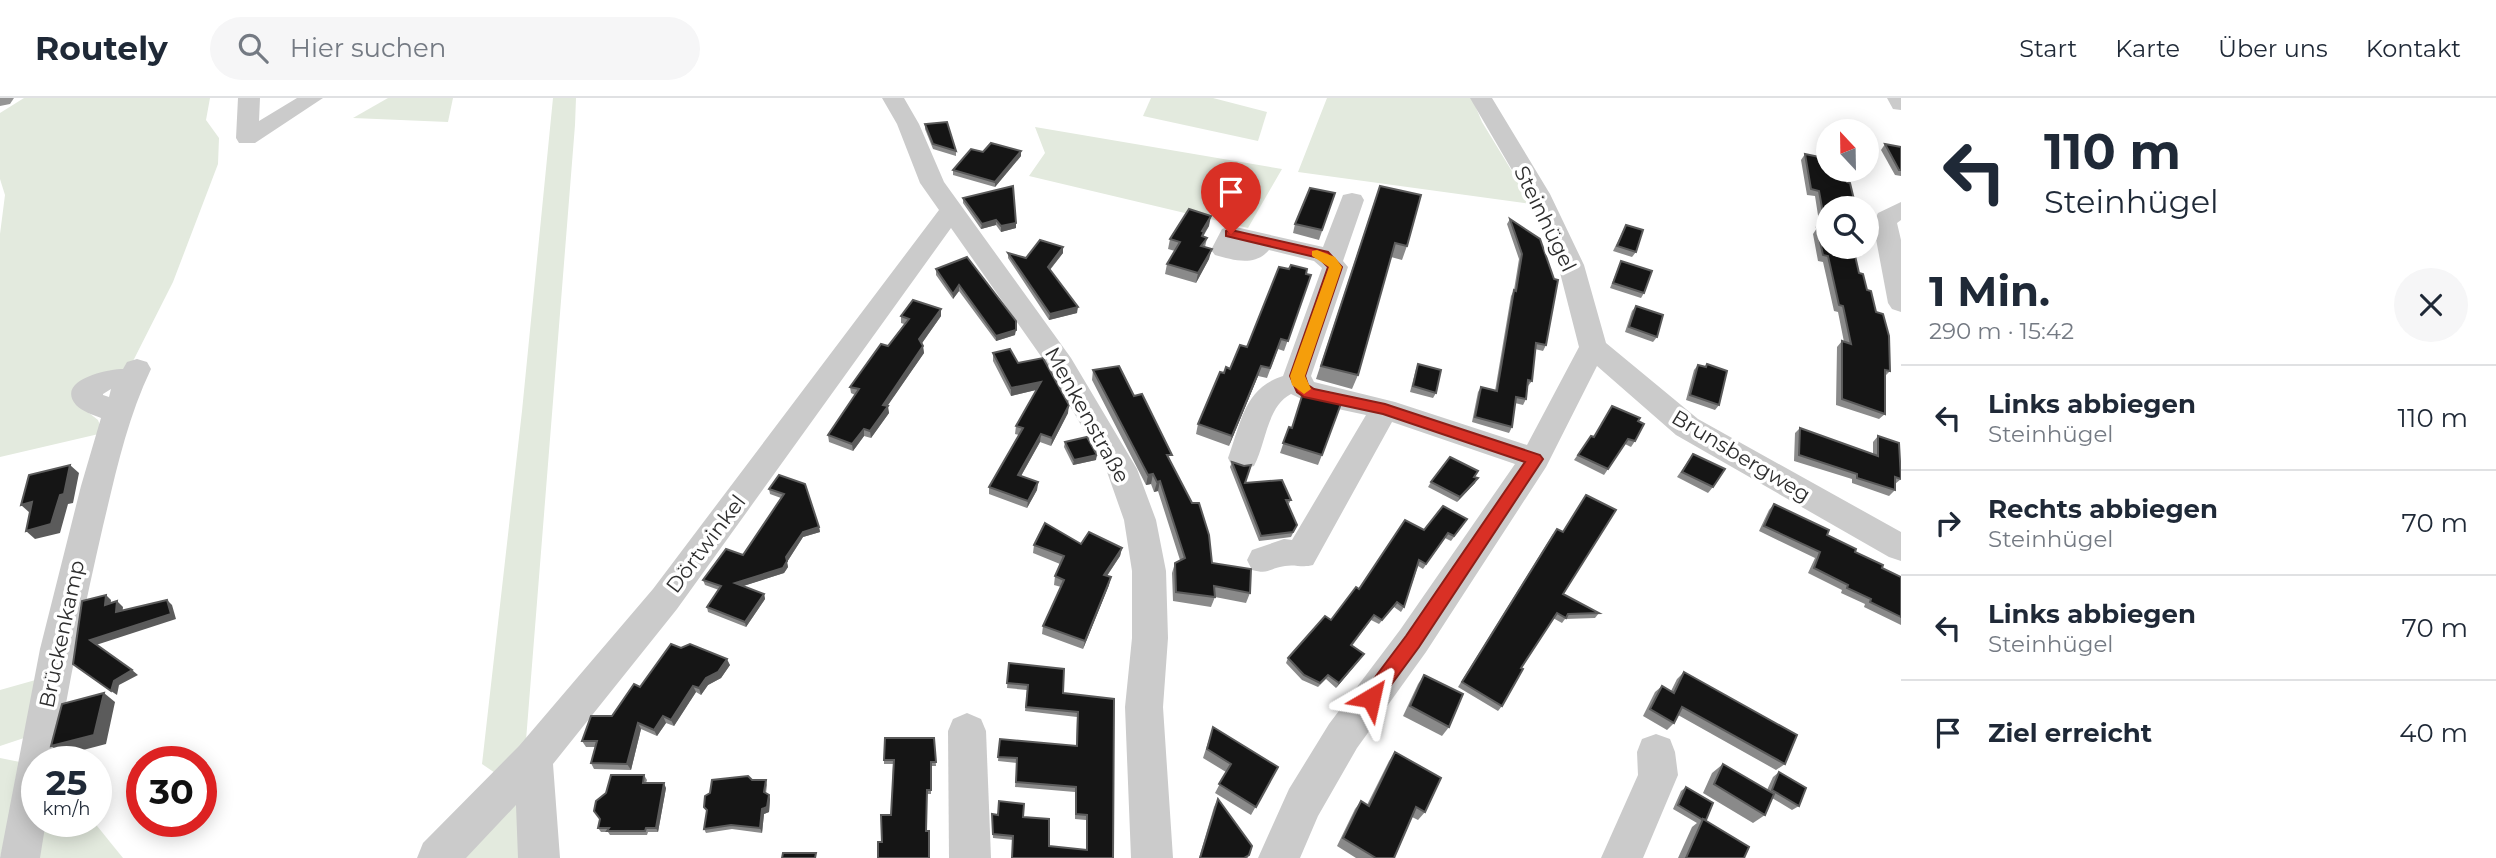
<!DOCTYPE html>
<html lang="de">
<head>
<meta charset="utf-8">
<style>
	body { margin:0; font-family:Montserrat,sans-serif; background:#f6f6f7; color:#1f2937; height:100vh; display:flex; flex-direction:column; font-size:26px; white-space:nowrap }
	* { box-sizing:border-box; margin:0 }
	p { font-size:23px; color:#747a83 }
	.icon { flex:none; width:38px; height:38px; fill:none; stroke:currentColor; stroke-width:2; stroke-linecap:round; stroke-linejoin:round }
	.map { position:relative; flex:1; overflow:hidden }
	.panel { display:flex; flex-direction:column; background:#fff; width:595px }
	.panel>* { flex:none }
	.banner { background:#fff; color:#1f2937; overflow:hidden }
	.needle { width:46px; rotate:338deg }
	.controls { position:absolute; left:1816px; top:21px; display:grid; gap:14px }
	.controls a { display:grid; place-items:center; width:63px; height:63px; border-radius:50%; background:#fff; box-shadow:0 4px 18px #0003; font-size:35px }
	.speed { position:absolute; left:21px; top:648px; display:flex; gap:14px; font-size:35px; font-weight:700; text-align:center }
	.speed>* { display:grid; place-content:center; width:91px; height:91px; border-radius:50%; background:#fff; box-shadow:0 4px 18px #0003; line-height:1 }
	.speed small { font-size:18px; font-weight:400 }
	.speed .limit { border:10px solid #d22; background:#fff; color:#111 }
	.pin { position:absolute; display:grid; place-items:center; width:60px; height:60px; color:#fff; margin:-72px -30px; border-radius:50% 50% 50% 0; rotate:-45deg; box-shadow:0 0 7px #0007 }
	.pin .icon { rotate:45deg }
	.me { position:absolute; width:77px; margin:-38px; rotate:36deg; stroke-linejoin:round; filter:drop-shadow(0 0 5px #0008) }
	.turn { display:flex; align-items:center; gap:24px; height:147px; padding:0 28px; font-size:32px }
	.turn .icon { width:91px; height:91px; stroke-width:2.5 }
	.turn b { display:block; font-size:49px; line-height:60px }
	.round { display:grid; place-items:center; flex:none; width:74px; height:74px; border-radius:37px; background:#f6f6f7 }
	.summary { display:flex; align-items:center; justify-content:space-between; height:119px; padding:0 28px }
	h1 { font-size:42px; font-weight:700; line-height:52px }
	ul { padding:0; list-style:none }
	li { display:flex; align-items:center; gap:21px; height:105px; padding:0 28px; border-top:2px solid #e0e1e3 }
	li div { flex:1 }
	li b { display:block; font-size:26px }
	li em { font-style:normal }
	header { display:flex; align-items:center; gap:42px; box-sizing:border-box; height:98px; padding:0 35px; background:#fff; border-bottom:2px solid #e0e1e3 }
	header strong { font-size:33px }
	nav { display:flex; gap:38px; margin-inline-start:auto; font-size:24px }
	.search { width:490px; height:63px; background:#f6f6f7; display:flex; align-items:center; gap:18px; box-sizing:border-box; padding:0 24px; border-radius:38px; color:#747a83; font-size:26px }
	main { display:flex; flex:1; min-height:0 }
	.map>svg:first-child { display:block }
</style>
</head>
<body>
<header>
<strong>Routely</strong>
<div class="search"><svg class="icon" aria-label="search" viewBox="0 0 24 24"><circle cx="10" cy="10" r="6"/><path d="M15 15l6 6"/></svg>Hier suchen</div>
<nav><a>Start</a><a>Karte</a><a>Über uns</a><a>Kontakt</a></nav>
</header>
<main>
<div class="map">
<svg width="1901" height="760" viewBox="0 0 1901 760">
	<rect width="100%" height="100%" fill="#fff"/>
	<g fill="#e3eade">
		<path d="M24 0H210L206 22 219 40 218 66 173 184 129 271 80 308 98 322 103 335 0 359V136L5 97 0 81V15Z"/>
		<path d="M388 0H453L448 24 353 20Z"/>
		<path d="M553 0H576L575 27 525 655 501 679 482 666 522 313Z"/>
		<path d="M1151 0H1213L1267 14 1258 43 1143 18Z"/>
		<path d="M1327 0H1472L1482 24 1532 106 1298 74Z"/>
		<path d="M1035 29 1282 71 1248 130 1029 78 1045 55Z"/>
		<path d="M39 581 27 639 0 648V592Z"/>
		<path d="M0 660 25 665 0 760Z"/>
		<path d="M511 695 526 709 524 760H453Z"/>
		<path d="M38 723H93L123 760H30Z"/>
	</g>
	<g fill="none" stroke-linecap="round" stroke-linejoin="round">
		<g fill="#cbcbcb" fill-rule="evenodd">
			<path d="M238 0H260L259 23 297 0H323L255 45H239L236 40Z"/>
			<path d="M882 0H904L919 26 944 84 1071 260 1137 371 1156 422 1166 473 1168 540 1163 609 1173 760H1131L1125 609 1132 540V473L1124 422 1106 371 1045 264 951 130 677 511 553 666 560 760H518L516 707 466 760H417L423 745 519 648 653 491 939 112 920 85 897 26Z"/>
			<path d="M1470 0H1492L1550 96 1584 167 1606 245 1698 321 1901 434V463L1889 459 1676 337 1597 268 1546 369 1426 554 1357 650 1318 718 1300 760H1258L1289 691 1329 626 1400 532 1515 366 1392 324 1313 467C1302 470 1295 466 1285 468 1269 470 1270 477 1252 472L1247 462 1252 452 1284 441 1292 442 1366 317 1310 305 1291 296C1267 308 1266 346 1254 368L1243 371 1232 368 1228 360C1241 325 1244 290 1283 278L1322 170 1314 163 1269 152C1255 169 1233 162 1215 157L1211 152 1222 131 1231 128 1323 149 1343 97 1352 95 1361 97 1364 102 1343 163 1348 169 1311 278 1314 284 1395 304 1527 347 1579 249 1558 167 1526 96Z"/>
			<path d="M1887 0H1901V12L1893 11Z"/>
			<path d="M1901 104V122L1897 125 1901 142V214L1892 211 1888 205 1873 125 1878 115Z"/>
			<path d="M137 261 147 264 151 271C127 321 116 374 103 428 85 506 69 584 56 663H37V723H46L40 760H0L40 551 81 388 101 320C93 317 82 313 76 307 55 282 108 271 123 271L127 264ZM111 291 109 299 103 297V296Z"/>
			<path d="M967 615 981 621 986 633 991 760H949L948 633 953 621Z"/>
			<path d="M1656 636 1670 641 1675 654 1678 677 1643 760H1601L1638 677 1637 654 1642 641Z"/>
		</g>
		<path fill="#959595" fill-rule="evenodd" d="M0 0H14L10 6 0 8Z"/>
	</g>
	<g fill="#8a8a8a">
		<path d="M925 26 956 53V58L933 51 925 31Z"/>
		<path d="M1885 46 1901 49V78L1895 77 1881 52Z"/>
		<path d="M1805 56 1859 175 1890 273 1885 278V316L1879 321 1836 307 1837 249 1842 243 1844 244 1838 214 1834 213 1823 164 1818 163 1813 136 1817 130H1820L1815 98 1807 97 1801 62Z"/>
		<path d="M1021 58 995 89 953 77V72Z"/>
		<path d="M1335 95 1319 142 1293 135 1295 126Z"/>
		<path d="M963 100 1016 130 1001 134 996 127 981 131 963 105Z"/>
		<path d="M1375 102 1407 148 1402 162 1391 159 1358 277 1352 291 1316 281Z"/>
		<path d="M1510 121 1540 141 1546 247 1543 253 1535 251 1532 283 1528 288 1526 301 1523 307 1515 305 1512 329 1509 335 1472 324 1478 294 1481 289 1495 293 1511 198 1514 192 1519 161 1507 126Z"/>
		<path d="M1626 127 1636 154 1632 159 1613 153Z"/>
		<path d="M1209 128 1203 139 1207 140 1205 149 1209 161 1196 185 1165 176 1167 166 1175 153 1168 151 1170 141Z"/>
		<path d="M1063 149V155L1050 172 1077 215 1049 222 1008 160V155L1026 160Z"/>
		<path d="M967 159 1015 237 996 243 959 193 953 201 936 177V171Z"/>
		<path d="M1621 163 1644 195 1641 200 1610 190Z"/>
		<path d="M1306 176 1311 177 1284 253 1278 251 1267 280 1258 278 1229 348 1196 336 1198 326 1224 275 1230 271Z"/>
		<path d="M1636 208 1657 239 1653 244 1625 234 1632 213Z"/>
		<path d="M901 218H941L922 245 924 255 887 308 889 315 871 340 864 338 853 353 829 344 828 337 855 297 851 295 850 289 888 248 904 226 901 225Z"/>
		<path d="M993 255 1018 265 1068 315 1051 348 1040 344 1021 378 1038 384 1037 392 1027 410 989 396V389L1019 337 1015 336 1016 328 1036 292 1011 298 993 263Z"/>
		<path d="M1418 266 1436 295 1433 300 1410 294 1416 271Z"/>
		<path d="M1707 266 1719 307 1715 312 1686 302 1694 272 1698 267 1705 269Z"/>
		<path d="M1093 272 1134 298 1171 364 1212 465 1250 495 1246 505 1215 499 1211 509 1173 503 1172 475 1175 465 1180 462 1158 393 1154 394 1151 386 1146 387 1092 282Z"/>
		<path d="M1638 323 1635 343 1631 349 1625 346 1604 377 1574 362 1591 338 1594 339Z"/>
		<path d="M1289 329 1322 357 1318 367 1280 355Z"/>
		<path d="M1800 330 1873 356V344L1878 338 1901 381 1895 386V392L1889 398 1852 385V381L1794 363 1795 335Z"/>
		<path d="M1065 344 1096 362 1073 367 1064 349Z"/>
		<path d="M1693 356 1713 389 1708 395 1677 379Z"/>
		<path d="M1232 364 1245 385 1291 402 1288 407 1297 427 1291 439 1259 443 1230 369Z"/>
		<path d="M779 377 819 429 820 434 803 439 787 464 788 469 784 475 743 488 764 496 765 501 746 529 708 514 707 509 719 492 705 487 703 482 743 457 781 400 770 396 769 391Z"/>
		<path d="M1474 378 1475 385 1457 404 1428 389 1431 384Z"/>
		<path d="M1774 406 1882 470 1901 479V527L1864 509 1865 506 1841 495 1842 492 1808 475 1815 460 1759 433 1769 412Z"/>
		<path d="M1464 426 1451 443 1445 440 1423 471 1418 468 1404 509 1401 514 1394 509 1379 526 1371 522 1352 548 1364 556 1336 590 1326 581 1318 589 1302 582 1286 565 1288 560 1331 522 1359 491 1424 432Z"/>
		<path d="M1553 436 1563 496 1599 515 1595 520 1565 521 1562 525 1553 520 1521 570 1502 608 1498 613 1458 589Z"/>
		<path d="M1081 446 1122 450 1120 458 1107 478 1109 487 1083 551 1042 536 1043 528 1061 489 1054 487 1055 478 1060 466 1033 455 1034 447Z"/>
		<path d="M681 550 730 567 721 580 708 587 701 597 696 594 674 628 666 625 657 638 641 631 631 672 594 671 591 665 595 649H586L582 643 612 618Z"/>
		<path d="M1009 565 1063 595 1114 601 1113 760 1013 742 993 740 992 720 1023 719 1049 748 1086 752V722L1075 721V694L1015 689 1017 665 998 663 1000 641 1076 648 1077 619 1025 613 1027 592 1007 590Z"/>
		<path d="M1684 574 1785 666 1776 672 1678 617 1674 625 1667 632 1643 618 1655 594 1662 588 1671 593 1677 581Z"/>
		<path d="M1424 577 1449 629 1442 638 1403 618 1418 586Z"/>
		<path d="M1213 629 1278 669 1251 717 1215 695 1226 674 1203 660Z"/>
		<path d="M934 640 936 668H931V696H927L882 744 891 717 893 666H884V662Z"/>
		<path d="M1395 654 1425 714 1418 722 1412 719 1394 760H1356L1337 748 1355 711 1361 703 1367 707 1389 663Z"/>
		<path d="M1723 666 1767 692 1773 679 1779 674 1799 708 1792 712 1772 700 1765 717 1753 725 1703 695 1712 675Z"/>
		<path d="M644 677 647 682 646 685 666 690 658 734H648L647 737H610L608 734H601L598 730 600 722Z"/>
		<path d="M752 682H766L767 687 766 695 769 697 770 701 769 714 764 716 762 735 732 731 706 735 704 731 707 714 704 709Z"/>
		<path d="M1686 689 1706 722 1744 760H1678L1692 729 1697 725 1673 711 1681 693Z"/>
		<path d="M1218 701 1248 760H1199L1214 709Z"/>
	</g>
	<g fill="#5b5b5b">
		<path d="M1021 53V58L995 89V84Z"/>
		<path d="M1211 118 1209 128 1203 137 1202 144V133Z"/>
		<path d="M996 122V127L981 131 982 126Z"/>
		<path d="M1016 125V130L1001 134V128Z"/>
		<path d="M1063 149V155L1047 175 1048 169Z"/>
		<path d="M1212 151 1209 161 1196 185 1198 175Z"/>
		<path d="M959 187V193L953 201V196Z"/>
		<path d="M1078 209 1077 215 1049 222 1050 216Z"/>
		<path d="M941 211V218L920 248 919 241Z"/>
		<path d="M1016 232 1015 237 996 243V238Z"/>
		<path d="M923 248 924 255 884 313 883 307Z"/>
		<path d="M1261 268 1258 278 1229 348 1232 338Z"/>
		<path d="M1041 284 1040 291 1011 298V290Z"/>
		<path d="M1069 307 1068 315 1051 348 1052 340Z"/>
		<path d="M888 308 889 315 871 340 870 333Z"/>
		<path d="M864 331V338L853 353 852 346Z"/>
		<path d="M1041 336 1040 344 1017 385 1018 377Z"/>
		<path d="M1097 357 1096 362 1073 367 1074 362Z"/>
		<path d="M70 367 79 375 73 405 68 406 60 435 35 441 26 433 60 397Z"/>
		<path d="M1153 376 1151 386 1146 387 1148 377Z"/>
		<path d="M1478 380 1475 385 1457 404 1460 399Z"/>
		<path d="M1160 383 1158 393 1154 394 1157 384Z"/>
		<path d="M1038 384 1037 392 1027 410 1028 403Z"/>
		<path d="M32 404 30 415 21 407Z"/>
		<path d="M819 429 820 434 803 439 787 464 788 469 784 475 737 490 735 485 786 459 803 434Z"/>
		<path d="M1122 450 1120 458 1102 485 1104 477Z"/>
		<path d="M1111 479 1109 487 1083 551 1085 543Z"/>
		<path d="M764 496 765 501 746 529 745 524Z"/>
		<path d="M106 497 111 502 110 512 105 507Z"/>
		<path d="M167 502 172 507 176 521 96 547 90 542Z"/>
		<path d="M117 503 123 509 122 519 116 514Z"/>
		<path d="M1364 556 1361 560 1336 590 1339 585Z"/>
		<path d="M727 561 730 567 721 580 708 587 701 597 699 590 706 580Z"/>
		<path d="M132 572 138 577 119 587 117 597 111 593 114 583Z"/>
		<path d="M693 588 696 594 674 628 671 622Z"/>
		<path d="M104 595 115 604 106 646 64 657 51 648Z"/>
		<path d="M663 618 666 625 657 638 654 632Z"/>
		<path d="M638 625 641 631 631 672 627 666Z"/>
		<path d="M664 685 666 690 658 734 656 730Z"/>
		<path d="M769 697 770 701 769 714 764 716 762 735 760 730 762 711Z"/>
	</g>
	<g fill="#151515" stroke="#5b5b5b" stroke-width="2">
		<path d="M947 24 956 53 933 46 925 26Z"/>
		<path d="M991 45 1021 53 995 84 953 72 971 51 983 54Z"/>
		<path d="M1885 46 1901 49V72H1899Z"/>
		<path d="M1805 56 1829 61V72H1849L1847 84 1850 85 1856 110H1829V149H1853L1859 175 1863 176 1867 192 1871 193 1876 214 1883 216 1889 238 1890 273 1885 272V316L1842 301V243L1851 246 1843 208 1839 207 1828 158 1823 157 1817 130 1826 132 1819 93 1811 91Z"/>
		<path d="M1013 88 1016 125 1001 128 996 122 982 126 963 100Z"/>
		<path d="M1380 88 1421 97 1407 148 1395 145 1358 277 1321 268Z"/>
		<path d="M1310 90 1335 95 1322 132 1295 126Z"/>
		<path d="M1189 111 1211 118 1202 133 1204 134 1202 138 1207 140 1201 148 1212 151 1198 175 1167 166 1180 144 1170 141Z"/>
		<path d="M1510 121 1540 141 1554 181 1558 182 1546 247 1536 245 1532 283 1528 282 1526 301 1516 299 1512 329 1475 319 1481 289 1497 293 1514 192 1516 193 1522 156Z"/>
		<path d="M1626 127 1643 132 1636 154 1617 148Z"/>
		<path d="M1040 142 1063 149 1048 169 1078 209 1050 216 1008 155 1026 160Z"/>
		<path d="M967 159 1016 223V232L996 238 959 187 953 196 936 171Z"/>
		<path d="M1621 163 1652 173 1644 195 1613 185Z"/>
		<path d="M1291 167 1307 171 1306 176 1311 177 1288 243 1281 241 1270 270 1261 268 1232 338 1198 326 1220 274 1224 275 1226 269 1230 271 1240 247 1247 249 1279 169 1289 171Z"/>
		<path d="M913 202 941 211 919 241 923 248 883 307 888 308 870 333 864 331 852 346 828 337 859 291 850 289 881 246 888 248 909 221 901 218Z"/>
		<path d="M1636 208 1663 217 1657 239 1629 229Z"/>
		<path d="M1010 251 1018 265 1043 260 1069 307 1052 340 1041 336 1018 377 1038 384 1028 403 989 389 1023 330 1016 328 1041 284 1011 290 993 255Z"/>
		<path d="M1418 266 1441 272 1436 295 1413 288Z"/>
		<path d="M1707 266 1727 273 1719 307 1690 297 1698 267 1706 269Z"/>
		<path d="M1119 268 1134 298 1142 296 1172 357H1167L1192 405H1199L1209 437 1212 465 1251 471 1250 495 1214 488 1215 499 1176 494 1175 465 1185 460 1160 383 1157 384 1153 376 1148 377 1093 272Z"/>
		<path d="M1303 295 1342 303 1322 357 1283 345 1289 329 1292 330Z"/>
		<path d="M1612 308 1640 320 1638 323 1644 326 1635 343 1628 341 1608 371 1578 357 1591 338 1594 339Z"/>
		<path d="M1800 330 1878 358V338L1899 345 1901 381 1895 379V392L1857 380V376L1799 357Z"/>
		<path d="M1087 339 1097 357 1074 362 1065 344Z"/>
		<path d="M1693 356 1725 371 1713 389 1682 374Z"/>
		<path d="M1450 359 1478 373 1474 379 1478 380 1460 399 1431 384Z"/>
		<path d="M1232 364 1244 368 1251 367 1245 385 1282 382 1291 402H1286L1297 427 1293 434 1261 438Z"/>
		<path d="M70 367 64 396 60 397 51 426 26 433 32 404 21 407 29 377Z"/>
		<path d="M779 377 805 386 819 429 803 434 786 459 787 463 783 470 735 485 764 496 745 524 707 509 721 488 703 482 726 451 743 457 784 396 769 391Z"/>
		<path d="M1586 397 1616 412 1563 496 1599 515 1568 516 1566 520 1557 515 1521 570 1523 571 1502 608 1462 584 1557 431 1563 434Z"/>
		<path d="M1774 406 1829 432 1827 437 1856 451 1855 454 1883 467 1882 470 1901 479V519L1870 504 1871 501 1847 490 1848 487 1814 470 1820 454 1764 428Z"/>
		<path d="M1443 408 1467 421 1454 438 1448 435 1426 466 1419 462 1404 509 1397 504 1382 522 1374 517 1351 547 1364 556 1339 585 1328 577 1320 585 1304 577 1288 560 1325 518 1331 522 1356 489 1359 491 1405 422 1424 432Z"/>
		<path d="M1045 425 1081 446 1089 434 1122 450 1104 477 1111 479 1085 543 1043 528 1064 482 1055 478 1064 458 1034 447Z"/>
		<path d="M106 497 105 507 117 503 116 514 167 502 171 516 90 542 132 572 114 583 111 593 73 566 82 503Z"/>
		<path d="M671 546 681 550 690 546 727 561 718 574 706 580 699 590 693 588 671 622 663 618 654 632 638 625 627 666 591 665 597 643H582L591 618H612L634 586 640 589Z"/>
		<path d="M1009 565 1064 571 1063 595 1114 601 1113 760H1012L1013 738 993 736 992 716 998 717 999 703 1024 706 1023 719 1049 721V748L1087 752V717L1076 716V689L1016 684 1017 660 998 659 1000 641 1077 648 1078 614 1026 609 1028 587 1007 585Z"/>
		<path d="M1684 574 1797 637 1785 666 1682 609 1674 625 1650 611 1662 588 1674 595Z"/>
		<path d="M1424 577 1463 596 1449 629 1410 608Z"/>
		<path d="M104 595 94 637 51 648 62 606Z"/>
		<path d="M1213 629 1278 669 1256 709 1219 686 1231 666 1207 651Z"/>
		<path d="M885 640H934L936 664H931V692H927L926 733H929V760H878V744H882L881 717H891L894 662H884Z"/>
		<path d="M1395 654 1441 680 1425 714 1416 709 1394 760H1376L1343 740 1361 703 1369 708Z"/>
		<path d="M1723 666 1774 696 1765 717 1714 686Z"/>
		<path d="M1779 674 1806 690 1799 708 1772 692Z"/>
		<path d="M611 677H644L643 685H664L656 730H646L645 733H607L609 730H598L600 721 594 713 596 703 606 695Z"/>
		<path d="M748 678 752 682H766L764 694 769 697 767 709 762 711 760 730 731 727 704 731 707 712 704 709 705 698 710 695 712 682Z"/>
		<path d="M1686 689 1713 705 1706 722 1703 721V722L1678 707Z"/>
		<path d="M1218 701 1252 748 1249 757 1244 760H1200Z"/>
		<path d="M1703 721 1749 749 1744 760H1686Z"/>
		<path d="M783 755H816L815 760H782Z"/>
	</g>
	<path fill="#d93025" stroke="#8d1f18" stroke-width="2" d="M1231 132 1328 154 1342 169 1305 278 1308 287 1314 291 1385 306 1540 357 1543 361 1419 549 1377 606 1371 609 1364 606 1361 600 1364 594 1406 538 1525 364 1383 316 1304 299 1297 294 1290 278 1328 169 1319 160 1226 138V133Z"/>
	<path fill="#f59e0b" d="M1317 152 1335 159 1342 169 1305 278 1311 291 1304 296 1292 287 1290 278 1329 169 1312 158V153Z"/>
	<g text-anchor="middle" stroke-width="7" stroke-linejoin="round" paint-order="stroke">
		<g font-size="21" fill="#2e2e2e" stroke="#fff">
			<text transform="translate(1545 121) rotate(64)" y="7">Steinhügel</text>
			<text transform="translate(1087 317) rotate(61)" y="7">Menkenstraße</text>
			<text transform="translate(1741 358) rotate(31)" y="7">Brunsbergweg</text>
			<text transform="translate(706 446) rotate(-53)" y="7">Dörtwinkel</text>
			<text transform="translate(62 536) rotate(-78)" y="7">Brückenkamp</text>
		</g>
	</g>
</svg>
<div class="controls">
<a><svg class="needle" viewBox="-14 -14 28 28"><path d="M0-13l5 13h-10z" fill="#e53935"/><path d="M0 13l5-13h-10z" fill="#747a83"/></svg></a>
<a><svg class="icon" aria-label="search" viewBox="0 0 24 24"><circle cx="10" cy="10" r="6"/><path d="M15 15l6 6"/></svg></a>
</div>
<div class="speed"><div>25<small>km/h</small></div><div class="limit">30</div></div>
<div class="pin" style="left:1231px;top:136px;background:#d93025"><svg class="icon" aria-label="arrive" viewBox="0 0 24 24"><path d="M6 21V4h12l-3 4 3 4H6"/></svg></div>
<svg class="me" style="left:1371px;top:600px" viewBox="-20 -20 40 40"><path d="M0-17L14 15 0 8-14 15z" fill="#d93025" stroke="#fff" stroke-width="4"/></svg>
</div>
<section class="panel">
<div class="banner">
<div class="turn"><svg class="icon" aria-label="left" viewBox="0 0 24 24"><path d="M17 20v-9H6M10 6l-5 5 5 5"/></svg><div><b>110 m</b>Steinhügel</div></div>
</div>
<div class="summary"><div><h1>1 Min.</h1><p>290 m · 15:42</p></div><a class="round"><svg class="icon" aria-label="close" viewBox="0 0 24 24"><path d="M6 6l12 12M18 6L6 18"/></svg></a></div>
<ul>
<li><svg class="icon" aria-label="left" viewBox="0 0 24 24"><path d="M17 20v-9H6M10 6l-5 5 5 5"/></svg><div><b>Links abbiegen</b><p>Steinhügel</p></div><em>110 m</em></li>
<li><svg class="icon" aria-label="right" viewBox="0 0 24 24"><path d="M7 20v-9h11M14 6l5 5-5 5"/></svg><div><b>Rechts abbiegen</b><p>Steinhügel</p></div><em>70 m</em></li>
<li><svg class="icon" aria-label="left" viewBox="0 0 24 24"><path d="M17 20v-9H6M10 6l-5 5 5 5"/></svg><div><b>Links abbiegen</b><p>Steinhügel</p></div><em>70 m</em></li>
<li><svg class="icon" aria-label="arrive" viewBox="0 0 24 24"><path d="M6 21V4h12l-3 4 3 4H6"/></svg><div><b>Ziel erreicht</b></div><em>40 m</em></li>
</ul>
</section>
</main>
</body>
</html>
